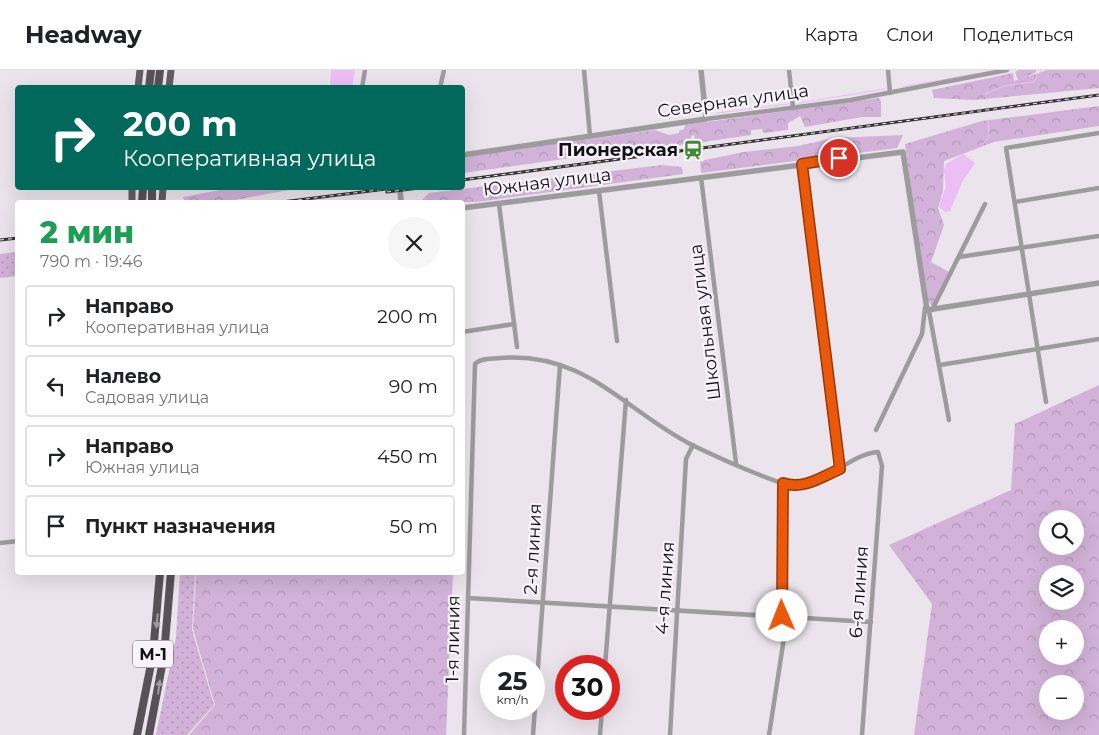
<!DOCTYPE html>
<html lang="ru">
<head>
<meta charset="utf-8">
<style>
	body { margin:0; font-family:Montserrat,sans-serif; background:#f6f6f6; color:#202124; height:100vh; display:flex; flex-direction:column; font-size:19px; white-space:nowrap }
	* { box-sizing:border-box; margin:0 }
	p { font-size:16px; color:#757577 }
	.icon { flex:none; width:28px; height:28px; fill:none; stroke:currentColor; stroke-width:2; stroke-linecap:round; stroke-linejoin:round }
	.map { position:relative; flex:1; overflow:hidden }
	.panel { position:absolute; left:15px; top:130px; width:450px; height:375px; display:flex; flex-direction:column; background:#fff; border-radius:5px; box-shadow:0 5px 20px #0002 }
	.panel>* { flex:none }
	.banner { position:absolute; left:15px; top:15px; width:450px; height:105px; border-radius:5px; box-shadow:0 5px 20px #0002; background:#00695c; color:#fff; overflow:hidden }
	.controls { position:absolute; left:1039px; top:440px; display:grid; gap:10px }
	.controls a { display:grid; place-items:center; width:45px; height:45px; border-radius:50%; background:#fff; box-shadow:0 5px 20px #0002; font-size:25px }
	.speed { position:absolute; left:480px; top:585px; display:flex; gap:10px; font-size:25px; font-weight:700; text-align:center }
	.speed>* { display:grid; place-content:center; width:65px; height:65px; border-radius:50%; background:#fff; box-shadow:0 5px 20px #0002; line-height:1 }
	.speed small { font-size:12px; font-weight:400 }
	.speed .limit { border:8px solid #d22; background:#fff; color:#111 }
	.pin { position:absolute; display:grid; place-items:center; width:42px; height:42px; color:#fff; margin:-21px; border:2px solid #fff; border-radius:50%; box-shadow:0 1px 5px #0007 }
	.me { position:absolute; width:55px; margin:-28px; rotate:359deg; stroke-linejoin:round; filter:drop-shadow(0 0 4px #0008) }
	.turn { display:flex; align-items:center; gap:18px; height:105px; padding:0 25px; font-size:22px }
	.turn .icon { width:65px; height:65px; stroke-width:2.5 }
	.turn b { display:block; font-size:35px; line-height:42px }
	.round { display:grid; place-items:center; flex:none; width:52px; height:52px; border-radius:26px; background:#f6f6f6 }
	.headline { display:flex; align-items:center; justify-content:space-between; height:85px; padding:0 25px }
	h1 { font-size:30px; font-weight:800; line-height:38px; color:#1e9e55 }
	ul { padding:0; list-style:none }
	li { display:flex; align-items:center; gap:15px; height:62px; margin:0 10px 8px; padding:0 15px; border:2px solid #e0e0e0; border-radius:5px }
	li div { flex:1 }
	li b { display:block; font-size:19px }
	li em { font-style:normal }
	header { display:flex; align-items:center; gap:30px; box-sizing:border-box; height:70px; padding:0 25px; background:#fff; border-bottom:1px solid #e0e0e0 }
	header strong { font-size:24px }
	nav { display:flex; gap:28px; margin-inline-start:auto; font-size:18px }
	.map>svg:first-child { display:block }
</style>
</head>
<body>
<header>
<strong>Headway</strong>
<nav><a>Карта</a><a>Слои</a><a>Поделиться</a></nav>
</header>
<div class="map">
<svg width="1099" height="665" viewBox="0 0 1099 665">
	<defs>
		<pattern id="grass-dots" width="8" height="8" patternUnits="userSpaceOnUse" patternTransform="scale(1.25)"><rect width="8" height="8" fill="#d2b2d8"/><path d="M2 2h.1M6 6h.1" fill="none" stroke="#b398b8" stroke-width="1.8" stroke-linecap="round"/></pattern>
		<pattern id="forest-crowns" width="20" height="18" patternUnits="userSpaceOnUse" patternTransform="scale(1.25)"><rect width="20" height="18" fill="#d2b2d8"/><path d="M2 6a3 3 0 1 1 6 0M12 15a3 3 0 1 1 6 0" fill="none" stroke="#b398b8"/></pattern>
	</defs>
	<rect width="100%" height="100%" fill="#ebe4ec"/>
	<g fill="url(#grass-dots)">
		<path d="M17 182V206L0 208V184Z"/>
		<path d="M180 503H195L192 560 214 635 187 665H156L176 567Z"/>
	</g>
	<g fill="url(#forest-crowns)" fill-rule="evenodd">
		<path d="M1019 0H1036V2L1024 8 1047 0H1099V18L974 30 934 28 932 20 1013 3 1014 11 1018 10 1015 2Z"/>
		<path d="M879 28 881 31V47H862L805 57 800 46 788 53V60L763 63 762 59 751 60V65L696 73 694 65 691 66 692 74 650 77 463 103 462 87 655 60 669 65 679 63V61L684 59 685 55Z"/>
		<path d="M1099 36V56L994 72 944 91 943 121 938 138 944 155 931 192 949 202 932 236 926 228 905 74 982 51Z"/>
		<path d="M903 65 897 78 701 103 700 91 744 82 798 76 833 68Z"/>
		<path d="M662 95 682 97 683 104 477 132H420L429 123Z"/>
		<path d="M230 118H300L224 132H185L183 127Z"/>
		<path d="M1099 315V665H914L932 534 889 475 1011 420 1015 354ZM1048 449H1075V476H1048ZM1048 504H1075V531H1048ZM1048 559H1075V586H1048ZM1048 614H1075V641H1048Z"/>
		<path d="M196 503H453L446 665H189L215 635 193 559Z"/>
	</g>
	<g fill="#edbdf6">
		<path d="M331 0H355L352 17H330Z"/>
		<path d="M963 84 975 93 962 112 950 141 945 142 939 137 946 116 944 100 946 94Z"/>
	</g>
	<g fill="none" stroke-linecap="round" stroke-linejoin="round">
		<g stroke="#edbdf6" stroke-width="1">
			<path d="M902 17 991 1"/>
			<path d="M985 24 1004 16 1034 12 1041 0"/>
			<path d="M799 33 885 19"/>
			<path d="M717 43 788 34"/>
			<path d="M983 74 989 67 988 50"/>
			<path d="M969 88 971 86"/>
		</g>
		<g stroke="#9e9b9e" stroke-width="4.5">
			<path d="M584 0 590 66"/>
			<path d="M789 0 793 38"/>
			<path d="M888 0 890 23"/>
			<path d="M362 18 365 0"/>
			<path d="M440 18 444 0"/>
			<path d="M706 49 851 30 1007 0"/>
			<path d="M802 94 840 399"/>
			<path d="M701 107 736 393"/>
			<path d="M599 121 617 271"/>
			<path d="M1015 132 1099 118"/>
			<path d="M499 134 517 277"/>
			<path d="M959 187 1099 166"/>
			<path d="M932 240 985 134"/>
			<path d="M929 241 949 350"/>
			<path d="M462 262 514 254"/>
			<path d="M940 295 1099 269"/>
			<path d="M1046 332 1006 78 1099 63"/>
			<path d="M876 360 922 264 925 238"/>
			<path d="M0 473 18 471"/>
			<path d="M468 528 871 552"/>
			<path d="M605 596 626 330"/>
			<path d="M464 665 475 294C480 288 491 289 500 288 585 281 624 340 692 375 721 389 760 406 790 416 821 419 851 383 878 382L882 396 862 665"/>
			<path d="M533 665 560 295"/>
			<path d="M600 665 602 639"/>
			<path d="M670 665 686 389 693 375"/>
			<path d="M769 665 784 568 782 532 783 413"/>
		</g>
		<g stroke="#9e9b9e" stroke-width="5.5">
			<path d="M462 85 706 49 701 0"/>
			<path d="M400 118 401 132"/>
			<path d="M462 138 903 82 927 240 1099 213"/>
		</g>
		<g stroke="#625d63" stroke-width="7">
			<path d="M138 18 140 0"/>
			<path d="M169 18 171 0"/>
			<path d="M132 132V118"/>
			<path d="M162 132 163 118"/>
		</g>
		<g stroke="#585258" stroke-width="8">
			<path d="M149 18 151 0"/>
			<path d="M158 18 160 0"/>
			<path d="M142 132 143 118"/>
			<path d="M152 132V118"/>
			<path d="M137 665 153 584 160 502"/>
			<path d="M149 665 164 585 171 502"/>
		</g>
		<defs>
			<g id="rail">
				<path d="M462 110 1099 25"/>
				<path d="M387 122 419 118"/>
				<path d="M282 132 394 118"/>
				<path d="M0 170 18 168"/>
			</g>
		</defs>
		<use href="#rail" stroke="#363236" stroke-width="3"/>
		<use href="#rail" stroke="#f8f2fa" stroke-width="1" stroke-dasharray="4" stroke-linecap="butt"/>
	</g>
	<defs><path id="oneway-solid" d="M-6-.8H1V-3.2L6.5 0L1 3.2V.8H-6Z" transform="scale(1.25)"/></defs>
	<g fill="#a09aa1">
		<use href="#oneway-solid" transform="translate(157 551) rotate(96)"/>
		<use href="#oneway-solid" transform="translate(159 617) rotate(-82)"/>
	</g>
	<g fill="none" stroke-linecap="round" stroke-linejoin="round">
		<defs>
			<path id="route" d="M782 546 783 413C804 420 821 407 840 399L802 94 839 88"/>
		</defs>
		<use href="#route" stroke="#983908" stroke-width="12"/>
		<use href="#route" stroke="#ea580c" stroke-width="9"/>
	</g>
	<defs>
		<symbol id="station-bare" viewBox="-9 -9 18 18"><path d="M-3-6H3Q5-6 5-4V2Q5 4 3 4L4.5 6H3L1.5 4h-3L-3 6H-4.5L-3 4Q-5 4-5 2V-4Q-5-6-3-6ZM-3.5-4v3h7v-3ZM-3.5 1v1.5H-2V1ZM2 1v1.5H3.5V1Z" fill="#43892e" stroke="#f8f2fa" stroke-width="2.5" paint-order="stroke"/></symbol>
	</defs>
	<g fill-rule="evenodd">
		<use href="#station-bare" x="679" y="66" width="28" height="28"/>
	</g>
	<g text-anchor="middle" stroke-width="4.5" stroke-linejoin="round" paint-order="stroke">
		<rect fill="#f8f2fa" stroke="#585459" stroke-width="1" x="133" y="570.5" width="40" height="27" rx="4"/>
		<g font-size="16" font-weight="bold" fill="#141114">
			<text x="153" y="590">М-1</text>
		</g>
		<g font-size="18" fill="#141114" stroke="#f8f2fa">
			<text transform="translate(733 31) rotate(-8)" y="6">Северная улица</text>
			<text transform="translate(547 112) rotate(-7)" y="6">Южная улица</text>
			<text transform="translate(705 252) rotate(-97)" y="6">Школьная улица</text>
			<text transform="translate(533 479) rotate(-87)" y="6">2-я линия</text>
			<text transform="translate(665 518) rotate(-86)" y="6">4-я линия</text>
			<text transform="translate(859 522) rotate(-86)" y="6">6-я линия</text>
			<text transform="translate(453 569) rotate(-89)" y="6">1-я линия</text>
		</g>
		<g font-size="18" font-weight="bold" fill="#141114" stroke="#f8f2fa" text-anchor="end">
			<text x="678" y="86">Пионерская</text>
		</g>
	</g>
</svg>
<div class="controls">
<a><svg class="icon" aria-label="search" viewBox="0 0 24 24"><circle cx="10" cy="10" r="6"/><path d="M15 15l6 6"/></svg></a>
<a><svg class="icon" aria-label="layers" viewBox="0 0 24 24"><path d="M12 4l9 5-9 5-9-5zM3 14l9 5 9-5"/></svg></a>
<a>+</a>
<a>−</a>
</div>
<div class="speed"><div>25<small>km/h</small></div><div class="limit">30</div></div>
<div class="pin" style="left:839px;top:88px;background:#d93025"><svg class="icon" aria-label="arrive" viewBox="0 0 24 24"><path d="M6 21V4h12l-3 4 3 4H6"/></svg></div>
<svg class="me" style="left:782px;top:546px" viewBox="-20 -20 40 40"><circle r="19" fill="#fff"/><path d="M0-13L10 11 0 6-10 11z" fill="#ea580c"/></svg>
<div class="banner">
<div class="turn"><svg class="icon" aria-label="right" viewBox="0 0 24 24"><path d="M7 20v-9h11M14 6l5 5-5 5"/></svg><div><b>200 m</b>Кооперативная улица</div></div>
</div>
<section class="panel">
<div class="headline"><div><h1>2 мин</h1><p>790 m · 19:46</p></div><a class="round"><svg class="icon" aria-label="close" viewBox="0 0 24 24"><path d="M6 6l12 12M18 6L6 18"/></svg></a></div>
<ul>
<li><svg class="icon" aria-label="right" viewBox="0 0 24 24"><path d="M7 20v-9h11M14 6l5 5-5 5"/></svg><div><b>Направо</b><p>Кооперативная улица</p></div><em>200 m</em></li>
<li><svg class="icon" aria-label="left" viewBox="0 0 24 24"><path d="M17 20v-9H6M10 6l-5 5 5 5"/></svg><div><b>Налево</b><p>Садовая улица</p></div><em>90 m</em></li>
<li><svg class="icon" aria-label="right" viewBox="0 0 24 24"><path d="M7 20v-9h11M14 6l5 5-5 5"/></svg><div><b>Направо</b><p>Южная улица</p></div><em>450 m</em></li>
<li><svg class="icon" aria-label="arrive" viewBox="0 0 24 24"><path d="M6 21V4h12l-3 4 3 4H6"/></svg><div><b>Пункт назначения</b></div><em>50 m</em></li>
</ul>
</section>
</div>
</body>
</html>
